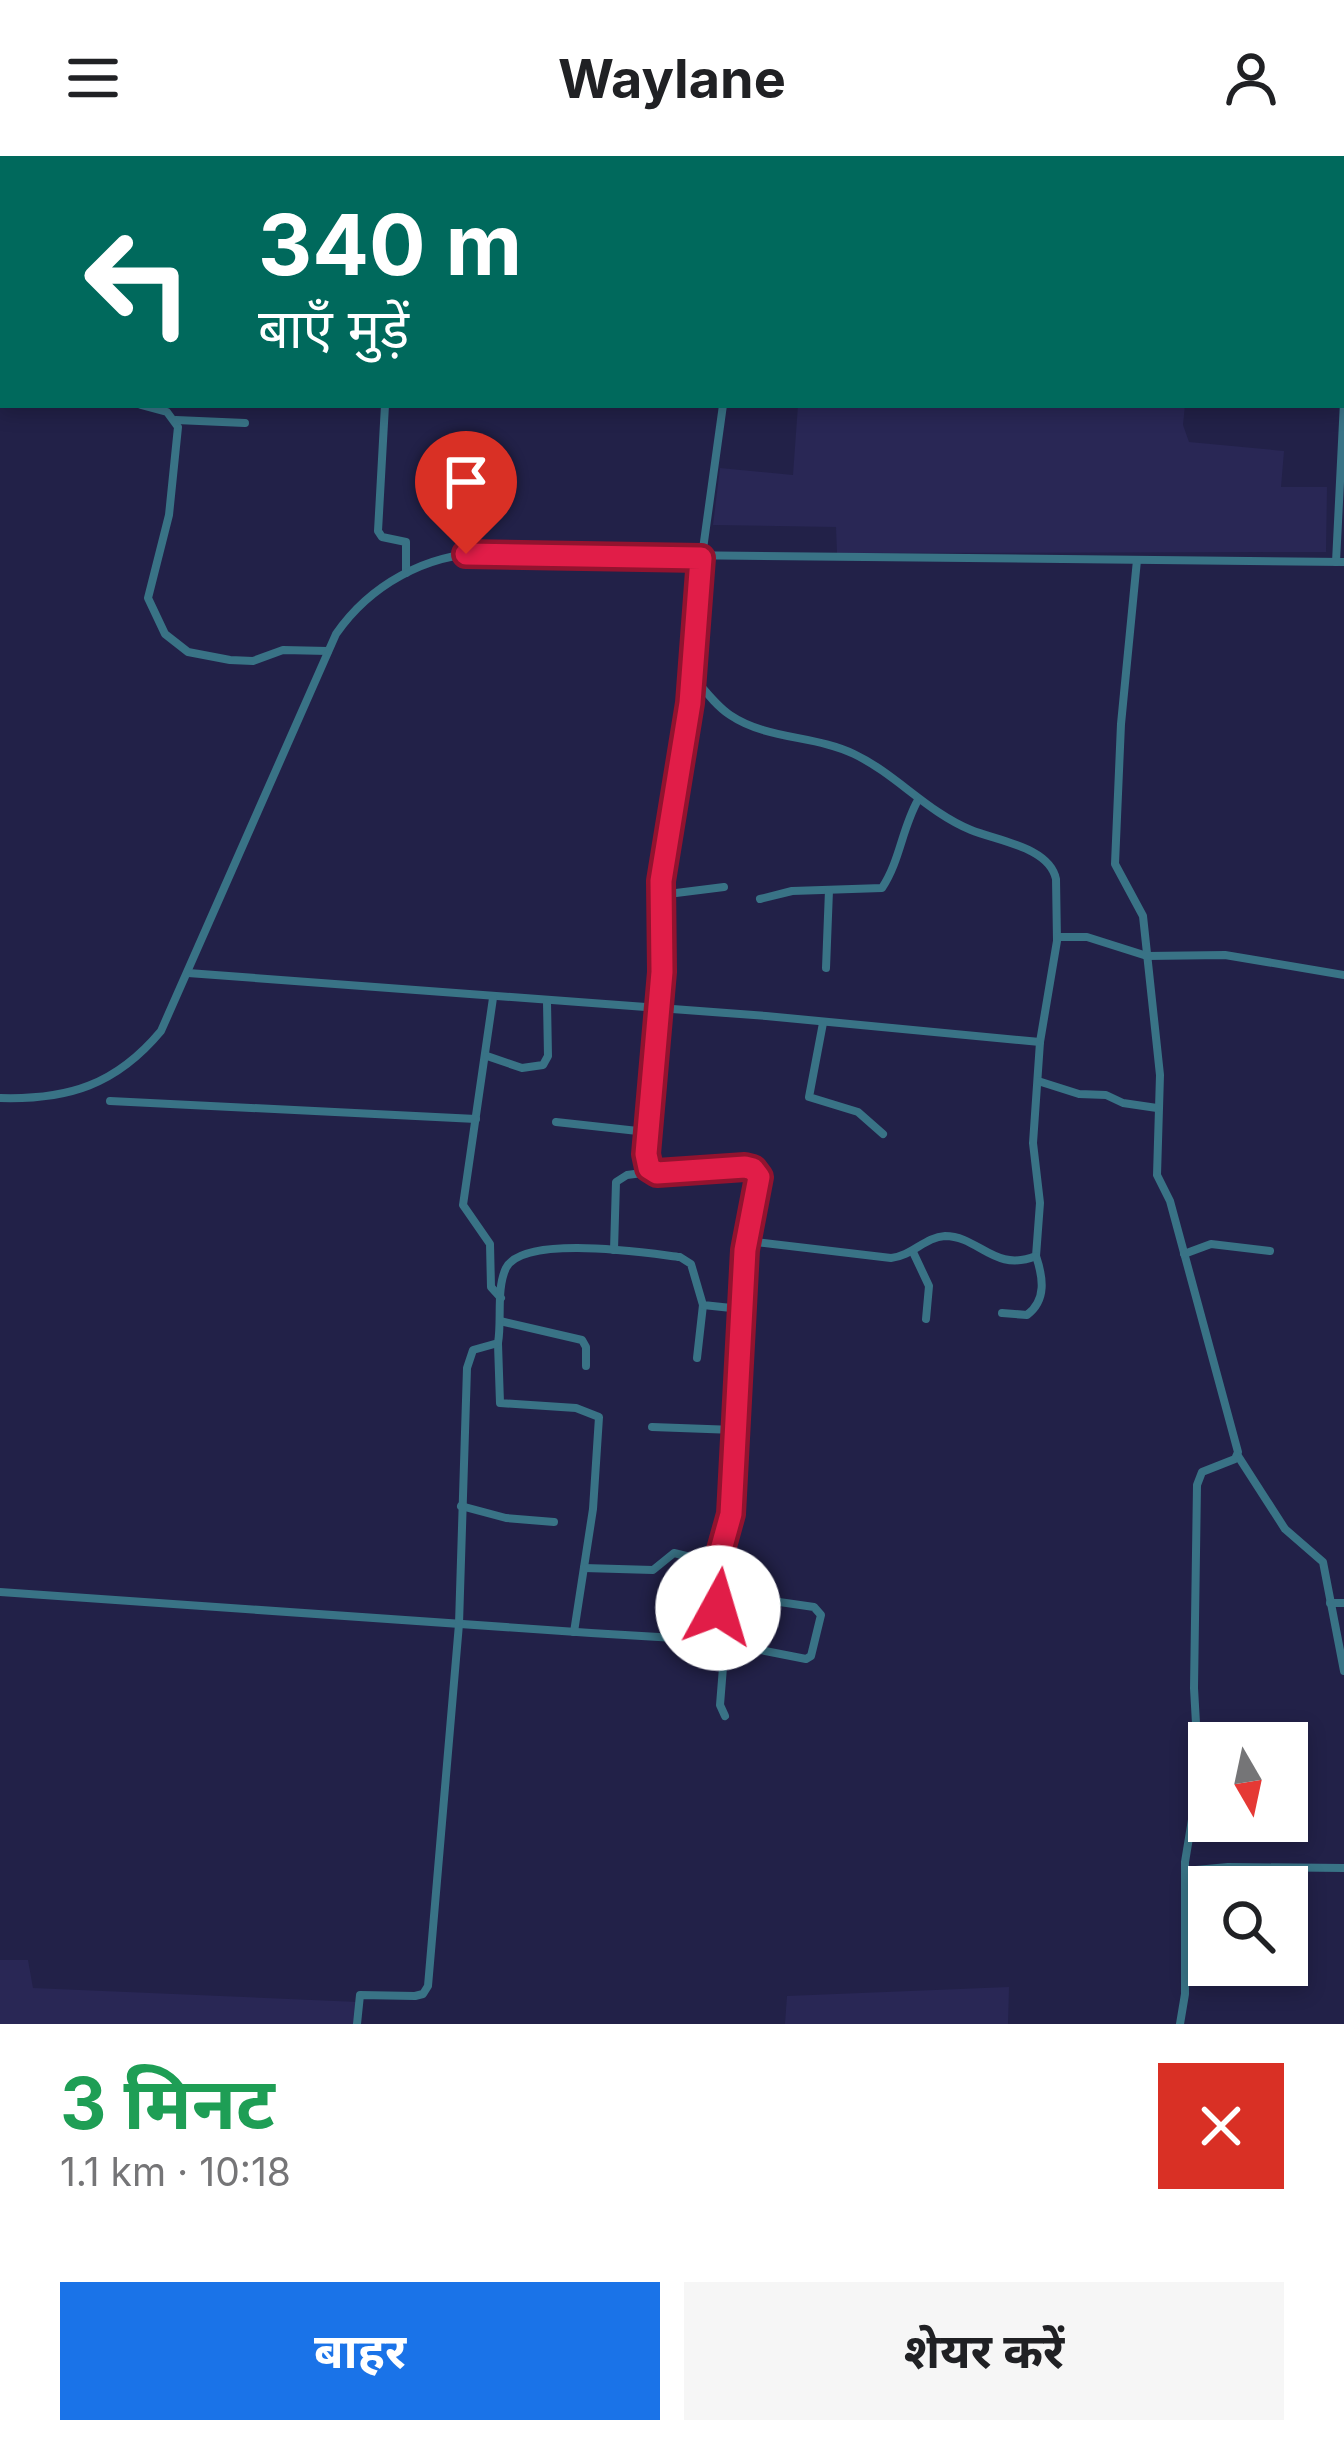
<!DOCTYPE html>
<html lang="hi">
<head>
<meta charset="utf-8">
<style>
	body { margin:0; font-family:Inter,"Noto Sans Devanagari",sans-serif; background:#f6f6f6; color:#202124; height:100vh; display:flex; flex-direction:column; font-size:45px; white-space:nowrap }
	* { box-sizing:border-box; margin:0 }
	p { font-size:39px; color:#757577 }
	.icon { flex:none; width:66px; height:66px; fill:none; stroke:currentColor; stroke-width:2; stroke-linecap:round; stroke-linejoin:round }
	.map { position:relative; height:1868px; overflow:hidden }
	.drawer { display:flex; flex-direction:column; background:#fff; flex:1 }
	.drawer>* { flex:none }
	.top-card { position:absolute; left:0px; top:0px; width:1344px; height:252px; box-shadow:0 6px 18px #0003; background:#00695c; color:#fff; overflow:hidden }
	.needle { width:78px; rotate:171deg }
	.controls { position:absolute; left:1188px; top:1566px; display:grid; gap:24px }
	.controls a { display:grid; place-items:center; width:120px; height:120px; border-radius:0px; background:#fff; box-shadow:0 6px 18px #0003; font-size:60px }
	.pin { position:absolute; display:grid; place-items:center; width:102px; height:102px; color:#fff; margin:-123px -51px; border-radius:50% 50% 50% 0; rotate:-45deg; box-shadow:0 0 12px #0007 }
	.pin .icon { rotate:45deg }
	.me { position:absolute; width:132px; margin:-66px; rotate:6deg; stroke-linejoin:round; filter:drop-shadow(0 0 9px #0008) }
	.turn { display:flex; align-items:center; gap:42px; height:252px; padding:0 60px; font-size:54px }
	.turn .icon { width:156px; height:156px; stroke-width:2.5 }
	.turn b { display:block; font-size:84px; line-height:102px }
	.round { display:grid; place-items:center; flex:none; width:126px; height:126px; border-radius:0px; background:#f6f6f6 }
	.overview { display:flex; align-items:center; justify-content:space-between; height:204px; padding:0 60px }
	h1 { font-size:72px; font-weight:700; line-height:90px; color:#1e9e55 }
	.primary-button { display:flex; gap:24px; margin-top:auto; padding:24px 60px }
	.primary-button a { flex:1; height:138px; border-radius:0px; background:#1a73e8; color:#fff; font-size:48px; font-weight:700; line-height:138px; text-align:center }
	.primary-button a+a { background:#f6f6f6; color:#202124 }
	header { display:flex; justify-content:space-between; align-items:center; height:156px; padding:0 60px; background:#fff; font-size:54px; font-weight:700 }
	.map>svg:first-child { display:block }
</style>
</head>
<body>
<header><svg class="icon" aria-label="menu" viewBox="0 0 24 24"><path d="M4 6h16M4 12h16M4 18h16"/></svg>Waylane<svg class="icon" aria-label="person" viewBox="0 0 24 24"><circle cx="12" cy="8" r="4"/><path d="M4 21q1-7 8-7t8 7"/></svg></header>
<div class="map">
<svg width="1344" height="1868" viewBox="0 0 1344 1868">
	<rect width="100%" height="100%" fill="#222148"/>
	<g fill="#292755">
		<path d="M798 249H1185L1183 269 1189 286 1284 295 1281 331H1327L1326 396 837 397 836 371 713 369 720 312 793 319Z"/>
		<path d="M0 1804H28L33 1832 358 1846V1868H0Z"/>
		<path d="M1009 1831 1008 1868H785L787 1840Z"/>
	</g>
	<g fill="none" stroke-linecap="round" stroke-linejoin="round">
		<g stroke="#397386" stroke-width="8">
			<path d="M474 0 475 3"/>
			<path d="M666 0 676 3"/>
			<path d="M727 0 728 3"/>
			<path d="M346 3 347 0"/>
			<path d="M1341 106H1344"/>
			<path d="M0 144 3 145"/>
			<path d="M141 249 167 256 178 271 169 359 148 442 165 478 188 496 230 504 253 505 283 494 328 495"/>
			<path d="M385 249 378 375 382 381 406 386V417"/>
			<path d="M176 264 245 267"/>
			<path d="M1137 404 1121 568 1115 708 1143 760 1160 919 1157 1019 1170 1045 1238 1296 1235 1303 1202 1316 1197 1329 1194 1532 1199 1621 1185 1706V1838L1180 1868"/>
			<path d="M1336 406 1344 246"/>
			<path d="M691 518C703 532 715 549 730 559 767 584 815 579 854 598 896 618 927 656 971 674 998 685 1049 691 1056 723L1057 785 1040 886 1033 987 1040 1047 1036 1100C994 1117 979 1080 945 1080 925 1081 912 1100 891 1102L747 1085"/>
			<path d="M660 739 724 731"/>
			<path d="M760 743 792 735 882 732C900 705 902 672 918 644"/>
			<path d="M1058 781H1087L1147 800 1225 799 1344 819"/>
			<path d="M826 812 829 734"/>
			<path d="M188 817 766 860 1040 886"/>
			<path d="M493 842 463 1049 490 1088 491 1131 501 1142"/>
			<path d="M823 867 809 941 858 956 883 978"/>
			<path d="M487 900 522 912 543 909 548 900 547 846"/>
			<path d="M1038 925 1079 938 1106 939 1123 947 1157 952"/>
			<path d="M0 942C68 944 116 929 161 875L336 478C370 429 426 398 485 397L1344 406"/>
			<path d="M110 945 476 963"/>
			<path d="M556 966 647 976"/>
			<path d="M614 1094 616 1026 627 1019 650 1016"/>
			<path d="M913 1096 929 1130 926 1163"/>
			<path d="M1184 1098 1211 1088 1270 1095"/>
			<path d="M1002 1157 1027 1159C1047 1144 1043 1121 1036 1100"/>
			<path d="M500 1165 582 1184 586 1191V1210"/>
			<path d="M498 1188 500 1247 576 1252 599 1261 593 1353 574 1476"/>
			<path d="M697 1202 703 1149"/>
			<path d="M652 1271 735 1274"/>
			<path d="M1238 1300 1285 1373 1323 1406 1344 1515"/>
			<path d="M461 1350 506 1362 554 1366"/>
			<path d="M584 1412 653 1414 674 1397 719 1408"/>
			<path d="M0 1436 591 1477 692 1483 709 1478 719 1447 712 1426 731 1358 745 1094 759 1021 753 1013 745 1011 657 1017 649 1012 646 998 661 816V725L690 547 693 465 723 249"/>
			<path d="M1330 1447H1344"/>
			<path d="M709 1478 735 1489 806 1503 811 1500 821 1459 814 1451 717 1437"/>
			<path d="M725 1560 720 1549 725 1486"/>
			<path d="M1185 1715 1228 1711 1344 1712"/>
			<path d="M357 1868 360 1839 415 1840 423 1838 428 1830 459 1468 467 1212 473 1194 498 1187C502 1164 496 1133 506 1112 524 1078 646 1097 680 1101L691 1108 703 1149 741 1153"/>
		</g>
	</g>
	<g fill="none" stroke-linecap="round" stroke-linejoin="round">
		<defs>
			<path id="route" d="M466 398 701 402 690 547 661 725 662 816 646 998 649 1012 657 1017 745 1011 753 1013 759 1021 745 1094 731 1358 712 1426 718 1452"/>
		</defs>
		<use href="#route" stroke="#92132f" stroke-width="30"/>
		<use href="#route" stroke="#e11d48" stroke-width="21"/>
	</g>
</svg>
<div class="controls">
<a><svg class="needle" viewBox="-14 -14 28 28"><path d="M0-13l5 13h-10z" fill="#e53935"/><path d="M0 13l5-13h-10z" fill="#757577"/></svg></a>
<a><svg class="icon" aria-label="search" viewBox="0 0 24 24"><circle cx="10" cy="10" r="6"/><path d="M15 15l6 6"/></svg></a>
</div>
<div class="pin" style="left:466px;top:398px;background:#d93025"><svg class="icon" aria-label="arrive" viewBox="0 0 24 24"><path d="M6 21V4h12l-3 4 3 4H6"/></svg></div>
<svg class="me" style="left:718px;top:1452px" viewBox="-20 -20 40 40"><circle r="19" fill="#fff"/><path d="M0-13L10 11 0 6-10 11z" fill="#e11d48"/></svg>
<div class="top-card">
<div class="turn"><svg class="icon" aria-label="left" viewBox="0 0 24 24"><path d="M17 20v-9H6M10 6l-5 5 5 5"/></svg><div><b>340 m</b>बाएँ मुड़ें</div></div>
</div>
</div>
<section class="drawer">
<div class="overview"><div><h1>3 मिनट</h1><p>1.1 km · 10:18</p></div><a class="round" style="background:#d93025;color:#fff"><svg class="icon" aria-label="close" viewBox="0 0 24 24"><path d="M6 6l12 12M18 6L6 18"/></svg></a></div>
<div class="primary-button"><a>बाहर</a><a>शेयर करें</a></div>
</section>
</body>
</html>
